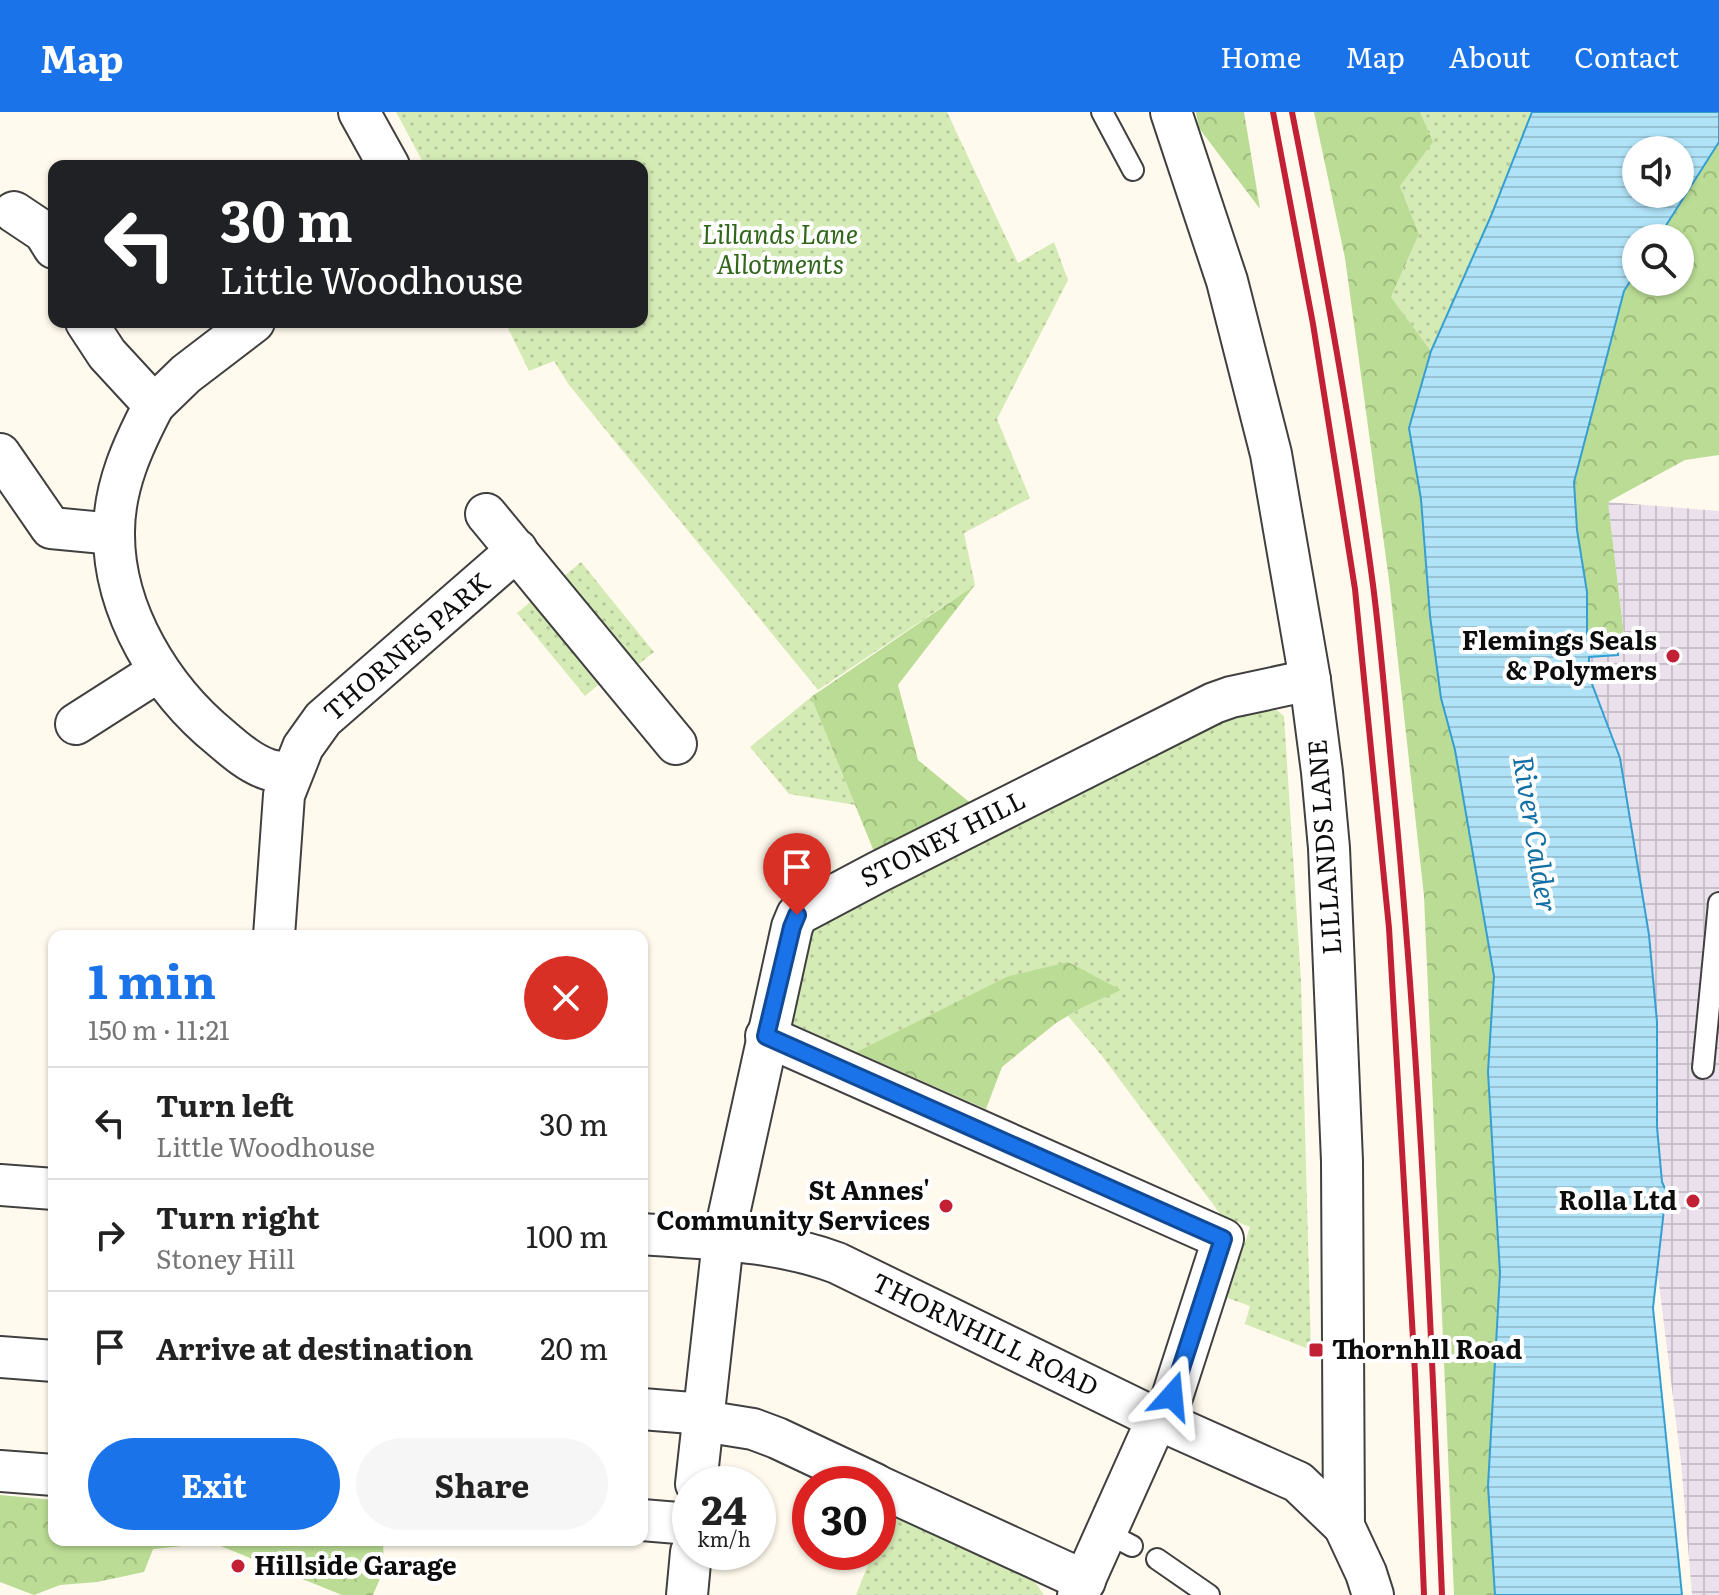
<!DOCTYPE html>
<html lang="en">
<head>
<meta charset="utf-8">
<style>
	body { margin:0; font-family:Literata,serif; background:#f6f6f6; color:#222; height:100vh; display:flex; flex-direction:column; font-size:30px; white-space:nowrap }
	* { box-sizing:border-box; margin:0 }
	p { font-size:26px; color:#767676 }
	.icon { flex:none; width:44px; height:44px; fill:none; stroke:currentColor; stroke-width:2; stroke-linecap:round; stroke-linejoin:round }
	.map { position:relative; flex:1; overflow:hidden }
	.panel { position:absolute; left:48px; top:818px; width:600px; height:616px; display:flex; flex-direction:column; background:#fff; border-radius:16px; box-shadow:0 2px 6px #0004 }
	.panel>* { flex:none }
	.guide { position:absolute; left:48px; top:48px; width:600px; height:168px; border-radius:16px; box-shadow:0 2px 6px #0004; background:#202124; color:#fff; overflow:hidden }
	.fabs { position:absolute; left:1622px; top:24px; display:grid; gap:16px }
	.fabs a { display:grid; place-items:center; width:72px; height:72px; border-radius:50%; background:#fff; box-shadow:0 2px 6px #0004; font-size:40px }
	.speed { position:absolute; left:672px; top:1354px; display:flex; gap:16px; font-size:40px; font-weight:700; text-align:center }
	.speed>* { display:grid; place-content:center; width:104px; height:104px; border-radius:50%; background:#fff; box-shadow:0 2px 6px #0004; line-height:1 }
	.speed small { font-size:20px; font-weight:400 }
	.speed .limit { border:12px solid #d22; background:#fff; color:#111 }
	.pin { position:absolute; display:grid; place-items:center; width:68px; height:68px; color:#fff; margin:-82px -34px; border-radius:50% 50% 50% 0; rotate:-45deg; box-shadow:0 0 8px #0007 }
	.pin .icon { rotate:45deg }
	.me { position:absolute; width:88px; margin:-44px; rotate:18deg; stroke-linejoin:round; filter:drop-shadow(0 0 6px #0008) }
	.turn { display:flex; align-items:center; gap:28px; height:168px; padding:0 40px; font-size:36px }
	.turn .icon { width:104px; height:104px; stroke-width:2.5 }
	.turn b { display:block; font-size:56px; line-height:68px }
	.round { display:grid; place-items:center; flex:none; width:84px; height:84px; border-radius:42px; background:#f6f6f6 }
	.headline { display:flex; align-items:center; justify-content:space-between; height:136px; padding:0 40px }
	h1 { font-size:48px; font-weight:700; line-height:60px; color:#1a73e8 }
	.cta { display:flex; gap:16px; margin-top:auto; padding:16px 40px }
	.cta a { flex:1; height:92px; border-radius:48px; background:#1a73e8; color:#fff; font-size:32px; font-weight:700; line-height:92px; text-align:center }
	.cta a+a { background:#f6f6f6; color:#222 }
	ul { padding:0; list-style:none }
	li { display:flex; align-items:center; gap:24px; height:112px; padding:0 40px; border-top:2px solid #e0e0e0 }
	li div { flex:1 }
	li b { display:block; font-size:30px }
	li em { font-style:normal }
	header { display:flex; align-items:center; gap:48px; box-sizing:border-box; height:112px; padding:0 40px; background:#1a73e8; color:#fff }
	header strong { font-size:38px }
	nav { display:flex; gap:44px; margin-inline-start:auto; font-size:28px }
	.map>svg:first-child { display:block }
</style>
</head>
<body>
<header>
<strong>Map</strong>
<nav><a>Home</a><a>Map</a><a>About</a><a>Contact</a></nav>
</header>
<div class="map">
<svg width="1719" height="1483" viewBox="0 0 1719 1483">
	<defs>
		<pattern id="industrial-grid" width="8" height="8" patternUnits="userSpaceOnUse" patternTransform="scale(2)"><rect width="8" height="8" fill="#eae1ec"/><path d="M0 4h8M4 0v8" fill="none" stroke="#c8c0c9"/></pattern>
		<pattern id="green-dots" width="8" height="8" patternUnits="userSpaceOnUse" patternTransform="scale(2)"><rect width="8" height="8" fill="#d5ebb6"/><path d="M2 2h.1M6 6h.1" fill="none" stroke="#b6c89b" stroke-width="1.8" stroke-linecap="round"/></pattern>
		<pattern id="forest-crowns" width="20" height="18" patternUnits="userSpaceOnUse" patternTransform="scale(2)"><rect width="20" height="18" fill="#badc94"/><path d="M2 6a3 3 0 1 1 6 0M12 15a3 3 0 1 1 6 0" fill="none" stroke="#9fbc7e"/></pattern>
		<pattern id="water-rules" width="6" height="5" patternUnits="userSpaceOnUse" patternTransform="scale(2)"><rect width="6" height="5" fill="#b0e3f8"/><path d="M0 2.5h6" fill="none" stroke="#96c2d3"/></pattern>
	</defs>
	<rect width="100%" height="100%" fill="#fffaed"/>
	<path fill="url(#industrial-grid)" d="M1608 390 1719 399V1483H1692L1681 1350 1657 1156 1666 1079 1662 1070 1657 1015V910L1649 823 1634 728 1589 563V545L1617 543 1618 536 1625 532Z"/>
	<g fill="url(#green-dots)">
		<path d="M396 0H947L1018 151 1054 130 1068 168 997 307 1030 386 964 421 975 473 818 578 569 273 554 249 529 259 505 210H642V54H425Z"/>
		<path d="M1420 0H1532L1491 104 1431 239 1391 185 1419 122 1400 74 1432 30Z"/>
		<path d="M581 450 654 540 635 555 562 466Z"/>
		<path d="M535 486 603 569 585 584 517 501Z"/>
		<path d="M811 585 855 693 789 682 750 635Z"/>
		<path d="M1247 589 1274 596 1284 604 1301 869 1311 1238 1245 1212 1250 1194 1227 1186 1250 1115 1221 1103 1102 944 1068 904 1083 895 1006 865 856 940 789 910 810 815Z"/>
		<path d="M895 1400 1021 1460 1035 1470 1044 1483H856L873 1440H878V1430Z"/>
	</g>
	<g fill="url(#forest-crowns)">
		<path d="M1196 0H1244L1260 97 1199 16Z"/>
		<path d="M1314 0H1420L1433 30 1400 74 1419 122 1391 185 1431 239 1409 316 1421 387 1430 504 1441 586 1455 638 1494 864 1488 960 1500 1161 1488 1374 1495 1483H1454L1424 784 1389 468 1345 146Z"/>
		<path d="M1719 30V343L1685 348 1608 390 1625 532 1618 536 1587 534V480L1577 418 1574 370 1624 179 1636 160V170H1680V126H1658Z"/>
		<path d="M975 473 898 573 918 648 973 693 875 742 811 585Z"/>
		<path d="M1068 850 1121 878 1083 895 1056 911 1002 955 986 997 856 940 1006 865Z"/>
		<path d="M0 1383 54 1388V1428H383L384 1457 373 1483H342L213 1431 153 1437 144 1460 97 1470 60 1473 34 1483 0 1470Z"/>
	</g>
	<path fill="url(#water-rules)" stroke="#359fd2" stroke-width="2" fill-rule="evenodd" d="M1532 0H1719V30L1658 126H1636V160L1624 179 1574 370 1577 418 1587 480V533L1618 536V543L1589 545V564L1620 646 1649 823 1657 910V1015L1662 1070 1666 1079 1653 1196 1682 1483H1495L1488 1374 1500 1161 1488 960 1494 864 1455 638 1441 586 1430 504 1421 387 1409 316 1431 239 1491 104ZM1636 38H1680V82H1636Z"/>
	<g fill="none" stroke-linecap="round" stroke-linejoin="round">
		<defs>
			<g id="lane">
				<path d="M1102 0 1133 58"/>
				<path d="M1703 956 1719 791"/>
				<path d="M1107 1421 1132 1434"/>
				<path d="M1157 1447 1209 1483"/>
			</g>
			<g id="street">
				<path d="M359 0 389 54"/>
				<path d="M1171 0 1227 169 1271 342 1310 568 1322 660 1329 736 1342 1049 1344 1414 1366 1461 1373 1483"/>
				<path d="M14 100 44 120 54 136"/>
				<path d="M86 210 107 242 154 293C133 333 114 374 114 420 113 499 162 578 221 626 235 638 250 651 267 657 275 660 284 660 292 661"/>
				<path d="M154 293 186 262 254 210"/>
				<path d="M0 342 51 416 114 422"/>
				<path d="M486 402 676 632"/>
				<path d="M76 612 159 559"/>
				<path d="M274 824 284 683 303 635 323 607 517 438"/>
				<path d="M766 924 1223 1127 1164 1310"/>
				<path d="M0 1073 54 1077"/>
				<path d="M642 1122C706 1127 776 1128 837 1151L1157 1307 1298 1370 1344 1414"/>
				<path d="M0 1245 54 1249"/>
				<path d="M642 1297 704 1302"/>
				<path d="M703 1309 753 1317 777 1326 875 1372"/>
				<path d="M0 1359 54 1363"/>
				<path d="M696 1372 723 1129 792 815 797 803 878 760 1214 591 1231 585 1310 568"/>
				<path d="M878 1374 1085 1469"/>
				<path d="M642 1408 690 1412"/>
				<path d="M687 1483 691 1440"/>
				<path d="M1078 1483 1157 1307"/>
			</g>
		</defs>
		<use href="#lane" stroke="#404040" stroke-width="24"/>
		<use href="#street" stroke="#404040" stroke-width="44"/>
		<use href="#lane" stroke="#fff" stroke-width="20"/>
		<use href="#street" stroke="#fff" stroke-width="40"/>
		<g stroke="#c22035" stroke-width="6">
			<path d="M1273 0 1313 212 1355 477 1389 816 1415 1261 1424 1483"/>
			<path d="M1292 0C1323 157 1352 315 1373 473 1381 535 1386 598 1392 660 1419 933 1431 1208 1442 1483"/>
		</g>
	</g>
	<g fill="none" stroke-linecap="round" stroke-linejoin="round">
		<defs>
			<path id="route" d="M797 803 792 815 766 924 1223 1127 1172 1284"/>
		</defs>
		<use href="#route" stroke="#114b97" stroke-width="20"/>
		<use href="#route" stroke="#1a73e8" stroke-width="14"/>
	</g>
	<g fill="#c22035" stroke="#fff" stroke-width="3">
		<circle cx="1673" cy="544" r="8"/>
		<circle cx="1693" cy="1089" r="8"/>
		<circle cx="946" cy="1094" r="8"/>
		<rect x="1308" y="1230" width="16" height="16" rx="4"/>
		<circle cx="238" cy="1454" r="8"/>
	</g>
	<g text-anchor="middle" stroke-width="8" stroke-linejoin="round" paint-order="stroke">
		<g font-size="26" font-style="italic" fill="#31671b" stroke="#fff">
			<text x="780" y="132">Lillands Lane<tspan x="780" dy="30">Allotments</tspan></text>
		</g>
		<g font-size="26" font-weight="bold" fill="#0d0d0d" stroke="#fff" text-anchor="end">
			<text x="1657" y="538">Flemings Seals<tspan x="1657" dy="30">&amp; Polymers</tspan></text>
			<text x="930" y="1088">St Annes'<tspan x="930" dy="30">Community Services</tspan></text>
			<text x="1677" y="1098">Rolla Ltd</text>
			<text x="1332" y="1247" text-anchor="start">Thornhll Road</text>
			<text x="254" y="1463" text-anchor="start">Hillside Garage</text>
		</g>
		<g font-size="26" fill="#0d0d0d" stroke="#fff">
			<text transform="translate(407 535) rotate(-41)" y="9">THORNES PARK</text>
			<text transform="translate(943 727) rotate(-27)" y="9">STONEY HILL</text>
			<text transform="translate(1325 735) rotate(-94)" y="9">LILLANDS LANE</text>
			<text transform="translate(985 1223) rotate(26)" y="9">THORNHILL ROAD</text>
		</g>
		<g font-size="28" font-style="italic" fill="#126fa3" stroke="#fff">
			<text transform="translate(1535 722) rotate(81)" y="10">River Calder</text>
		</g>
	</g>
</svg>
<div class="fabs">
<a><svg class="icon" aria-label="sound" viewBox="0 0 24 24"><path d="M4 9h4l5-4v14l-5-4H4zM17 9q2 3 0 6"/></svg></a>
<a><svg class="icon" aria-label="search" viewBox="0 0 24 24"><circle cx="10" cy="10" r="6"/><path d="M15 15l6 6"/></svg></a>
</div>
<div class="speed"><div>24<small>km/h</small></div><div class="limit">30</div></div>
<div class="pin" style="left:797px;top:803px;background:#d93025"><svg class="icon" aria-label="arrive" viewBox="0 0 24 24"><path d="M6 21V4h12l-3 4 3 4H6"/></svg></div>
<svg class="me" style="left:1172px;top:1284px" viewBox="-20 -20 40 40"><path d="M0-17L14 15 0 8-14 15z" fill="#1a73e8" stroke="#fff" stroke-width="4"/></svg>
<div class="guide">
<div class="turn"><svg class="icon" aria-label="left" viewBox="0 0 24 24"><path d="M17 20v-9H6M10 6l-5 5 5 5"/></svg><div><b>30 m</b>Little Woodhouse</div></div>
</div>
<section class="panel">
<div class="headline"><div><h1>1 min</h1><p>150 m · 11:21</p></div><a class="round" style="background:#d93025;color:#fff"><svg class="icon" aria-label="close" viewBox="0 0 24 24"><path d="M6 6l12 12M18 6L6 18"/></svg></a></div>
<ul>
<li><svg class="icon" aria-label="left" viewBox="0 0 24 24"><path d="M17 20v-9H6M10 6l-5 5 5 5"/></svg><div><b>Turn left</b><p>Little Woodhouse</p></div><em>30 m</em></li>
<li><svg class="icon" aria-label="right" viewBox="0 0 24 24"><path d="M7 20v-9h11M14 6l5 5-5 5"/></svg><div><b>Turn right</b><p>Stoney Hill</p></div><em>100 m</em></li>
<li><svg class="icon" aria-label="arrive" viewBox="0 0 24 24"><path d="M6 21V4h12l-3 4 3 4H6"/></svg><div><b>Arrive at destination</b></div><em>20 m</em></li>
</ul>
<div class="cta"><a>Exit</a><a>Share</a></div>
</section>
</div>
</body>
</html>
